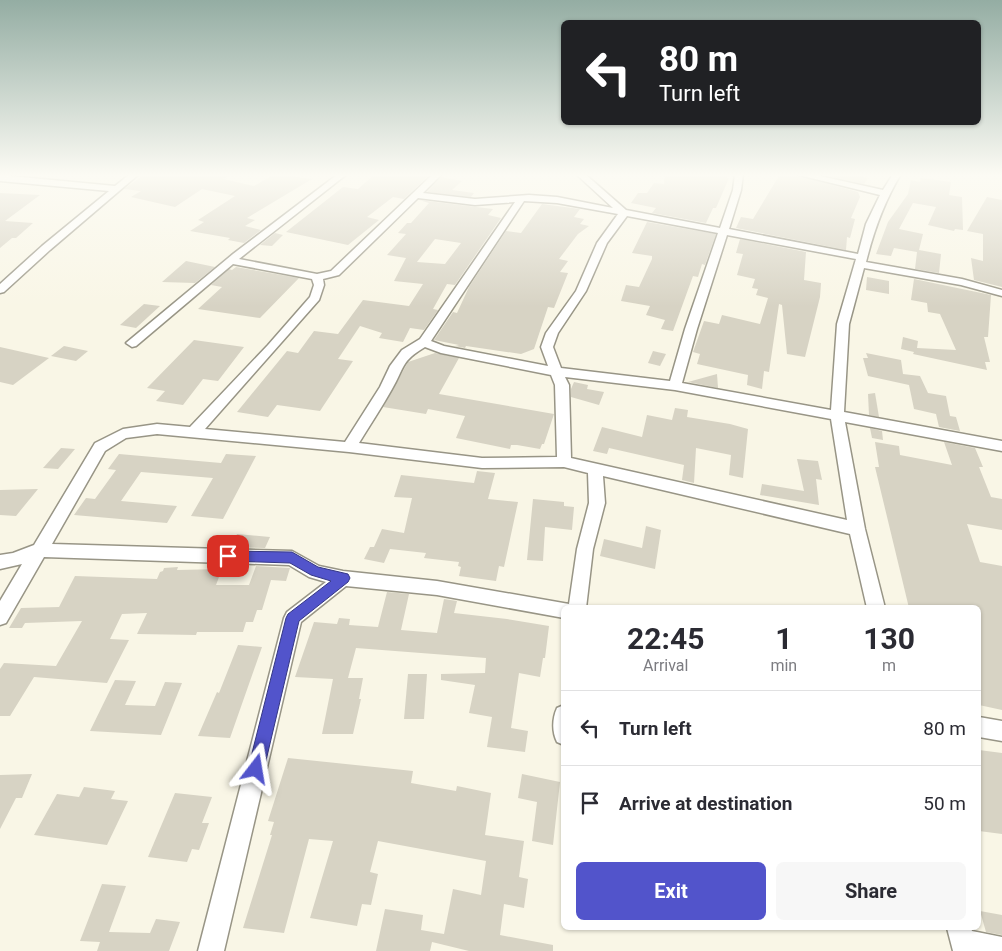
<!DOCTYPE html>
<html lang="en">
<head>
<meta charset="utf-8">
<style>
	body { margin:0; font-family:Roboto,sans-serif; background:#f7f7f7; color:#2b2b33; height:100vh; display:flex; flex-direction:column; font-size:19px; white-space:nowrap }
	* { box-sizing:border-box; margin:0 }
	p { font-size:16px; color:#7c7c81 }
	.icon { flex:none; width:28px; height:28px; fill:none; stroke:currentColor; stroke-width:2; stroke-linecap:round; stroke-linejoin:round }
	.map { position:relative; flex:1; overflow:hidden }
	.side { position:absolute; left:561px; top:605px; width:420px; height:325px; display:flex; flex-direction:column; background:#fff; border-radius:8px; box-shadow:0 1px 4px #0004 }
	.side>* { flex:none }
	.banner { position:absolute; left:561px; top:20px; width:420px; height:105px; border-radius:8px; box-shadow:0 1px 4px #0004; background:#202124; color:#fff; overflow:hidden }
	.pin { position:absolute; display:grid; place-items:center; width:42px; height:42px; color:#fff; margin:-21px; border-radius:10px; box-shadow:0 2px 8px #0006 }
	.me { position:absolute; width:55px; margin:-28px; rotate:14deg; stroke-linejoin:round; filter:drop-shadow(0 0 4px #0008) }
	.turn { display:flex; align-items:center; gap:18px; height:105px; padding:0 15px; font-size:22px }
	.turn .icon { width:65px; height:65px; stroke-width:2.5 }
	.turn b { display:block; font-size:35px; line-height:42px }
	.eta { display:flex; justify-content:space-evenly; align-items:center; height:85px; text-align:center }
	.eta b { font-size:30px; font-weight:700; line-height:35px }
	.button { display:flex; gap:10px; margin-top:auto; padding:10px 15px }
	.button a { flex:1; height:58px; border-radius:8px; background:#5254cb; color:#fff; font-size:20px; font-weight:700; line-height:58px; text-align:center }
	.button a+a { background:#f7f7f7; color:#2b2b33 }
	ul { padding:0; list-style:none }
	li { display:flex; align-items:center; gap:15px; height:75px; padding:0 15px; border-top:1px solid #e1e1e2 }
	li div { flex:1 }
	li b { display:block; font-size:19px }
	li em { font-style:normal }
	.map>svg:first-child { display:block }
</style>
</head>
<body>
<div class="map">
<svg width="1002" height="951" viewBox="0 0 1002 951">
	<rect width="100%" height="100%" fill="#f9f6e6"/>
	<g fill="#d7d3c4" fill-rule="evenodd">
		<path d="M145 174H232L223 179 254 186 275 174 312 179 247 218 255 220 245 226 261 230 244 243 228 240 230 238 190 231 204 222 198 220 235 196 202 189 175 207 131 197 141 191 124 189Z"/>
		<path d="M375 174 429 175 404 199 393 197 367 217 379 220 348 245 286 232 343 187 358 189Z"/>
		<path d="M665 174H729L727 178H729L716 208H713L706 223 652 213 656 208 631 203 638 193H647L654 183 664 184Z"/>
		<path d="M780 174H793L858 192 860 197 851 218 855 219 850 238 847 237 846 250 736 228 741 217 753 219Z"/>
		<path d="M820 174H851L868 178 864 184Z"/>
		<path d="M441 177 462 181 452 190 474 193 471 197 427 192Z"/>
		<path d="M921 178 951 182 949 195 962 197 963 230 955 229 954 231 928 225 936 207 913 203 899 229 923 234 919 250 941 254 939 273 915 269 917 252 894 248 891 256 876 254 888 222 908 194 911 180 920 182Z"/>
		<path d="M0 193 40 195 5 221 33 223 16 238H12L0 248Z"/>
		<path d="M987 197 1002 200V287L974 280 971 258 983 261V234L967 231Z"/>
		<path d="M419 200 493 209 488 215 501 218 455 285 447 284 433 309 438 310 424 330 410 328 403 342 379 338 382 333 360 326 338 359 353 361 320 411 277 405 268 417 237 412 287 351 298 353 314 331 338 334 363 300 409 306 423 284 394 281 406 258 387 255 406 234 398 233 407 223H411L429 203ZM435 239 461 243 445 264 417 262Z"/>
		<path d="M542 204 580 209 574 217 584 219 580 224 589 226 578 234 559 259 568 261 560 272 568 273 554 308 548 307 534 349 521 354 466 346 465 348 455 346 459 345 434 340 453 312 457 313 469 287 506 231 521 233Z"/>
		<path d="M647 222 716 234 705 265 702 264 698 277 693 276 673 331 661 329 665 320 646 315 650 306 621 301 626 285 639 287 652 259V256L632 253Z"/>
		<path d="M275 233 283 235 272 246 260 245Z"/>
		<path d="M740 239 806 252 804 280 821 283 820 297 805 357 787 354 782 305 779 304 769 372 764 371 762 389 747 385 748 375 697 364 700 354 693 352 704 321 719 324 722 315 760 324 768 298 756 295 758 289 752 288 755 279 737 275 743 254 736 253Z"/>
		<path d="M186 261 215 267 195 283 162 282Z"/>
		<path d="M236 267 299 278 260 318 198 309 222 287 211 285 229 269 232 270Z"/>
		<path d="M867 277 889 281V294L866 290Z"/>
		<path d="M914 279 991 295 988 337H984L990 362H985L987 370 913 354 914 352 901 349 903 337 918 341 917 348 956 350 940 314 928 312 927 303 911 300Z"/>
		<path d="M144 304 160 306 136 328 120 325Z"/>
		<path d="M194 340 244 347 218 381 203 379 183 405 156 401 165 391 147 388Z"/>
		<path d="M64 346 88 351 76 361 51 356Z"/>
		<path d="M0 347 49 358 13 385 0 382Z"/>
		<path d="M653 351 666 354 660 366 648 363Z"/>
		<path d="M435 353 459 358 439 394 554 414 544 444H542L540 449 517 445H511L510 449 456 438 465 416 428 409 426 414 383 407 408 362Z"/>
		<path d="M866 353 901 360 903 374 920 376 928 393 946 396 950 416 956 417 960 431 939 427 936 414 914 409 909 385 868 376 863 358H868Z"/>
		<path d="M717 374 718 388 688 382Z"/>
		<path d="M574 382 588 385 587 389 604 392 599 405 571 397V389Z"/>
		<path d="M875 393 879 417 869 415 868 394Z"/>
		<path d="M675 408 688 410 687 417 730 424 748 429 743 478 729 475 731 455 696 448 694 483 682 480 684 465 609 448 607 454 593 451 602 427 642 437 647 415 672 420Z"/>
		<path d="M870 428 882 431 883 440 872 438Z"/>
		<path d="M875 442 899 446 900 455 952 465 944 442 975 448 983 467H979L991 497 1002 499V530L967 524 980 562 1002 566V710L979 705V608H909L875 467H879Z"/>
		<path d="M61 448 75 449 58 469 43 468Z"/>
		<path d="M119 454 221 463 226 454 256 456 223 519 191 516 213 478 141 472 121 501 177 506 167 523 74 515 86 498 95 499 116 470 108 469Z"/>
		<path d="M797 459 818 461 822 480 816 479 819 505 760 495 762 484 804 491Z"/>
		<path d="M477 471 495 473 488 499 518 502 504 567 499 566 496 581 459 576 461 567 458 566 459 562 424 558 426 553 390 549 384 563 364 559 370 547H374L382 529 404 533 412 498 394 497 401 475 474 483Z"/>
		<path d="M38 489 16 516 0 515V490Z"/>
		<path d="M533 499 564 502V506L574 507 572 530 545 527 543 561 527 560Z"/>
		<path d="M646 526 661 530 655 569 600 556 604 539 642 548Z"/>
		<path d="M237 534 270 537 265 548 231 547Z"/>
		<path d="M256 566 290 568 286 581 271 580 262 610H257L253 622H246L243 632H197L196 635 137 634 147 613 122 614 110 639 129 640 107 683 34 677 10 716H0V669L4 663 56 666 82 621 25 623 22 628H9L21 608 59 607 75 576 157 579 160 572 163 571 164 568 178 567 177 570 222 569 216 585H249Z"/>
		<path d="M387 592 409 594 401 630 437 633 444 599 457 601 454 613 507 619 549 626 545 658H543L540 677 519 673 511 728 528 731 525 752 487 747 492 717 469 713 475 685 441 680V674L485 673 486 658 356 648 348 678H363L359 699H361L353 734H322L333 679 295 677 314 622 337 624 339 618 350 619 349 625 378 627Z"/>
		<path d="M238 645 262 647 230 738 198 736 217 692 219 693Z"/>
		<path d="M408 674H427L424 719H404Z"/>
		<path d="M115 680 136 681 125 705 155 706 165 682 182 683 161 735 90 731Z"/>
		<path d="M979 750 1002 753V834L979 831Z"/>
		<path d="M288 758 413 771 411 783 456 791 457 786 491 793 485 835 524 841 519 877 528 879 524 908 504 904 500 935 553 945V951H469L432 942 430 951H376L385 909 423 915 421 930 444 934 453 889 481 895 486 861 378 841 370 872 378 874 371 905 362 904 357 926 310 918 333 841 309 839 284 933 243 928 272 835H270L274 822 268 821Z"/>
		<path d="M32 774 22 798H16L0 829V775Z"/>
		<path d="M522 774 560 782 553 845 532 841 537 802 518 798Z"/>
		<path d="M84 787 115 791 111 799 128 801 107 845 34 835 57 794 79 797Z"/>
		<path d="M175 793 212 797 202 823H209L199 850 192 849 187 862 148 857Z"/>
		<path d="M102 884 126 886 109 932 150 933 156 919 180 922 169 951H97L100 942 80 941Z"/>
		<path d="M980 911 1002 915V935L986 932Z"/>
	</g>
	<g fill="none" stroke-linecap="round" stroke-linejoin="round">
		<defs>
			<g id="minor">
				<path d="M130 174H139L50 250 4 292 0 293V284L42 246 109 191 0 181V175L115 186Z"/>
				<path d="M338 174H347L239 259 317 274 331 271 433 174H442L423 193 475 199 529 195 557 197 613 208 576 174H585L626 210 720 228 733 190 735 174H743L741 190 729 229 858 254 866 224 880 195 795 174H811L883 190 893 174H901C884 202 874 230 866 262L962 279 1002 290V296L961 285 864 268 849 324 844 412 1002 441V451L845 422 865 529 885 608H867L850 534 603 476 605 503 593 549 586 608H564V618L437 595 346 586 301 622 224 951H198L284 618 287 612 326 582 309 577 289 565 44 557 6 623 0 625V601L22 564 0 569V555L13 553 34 545 95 443 123 429 157 424 190 427 268 345 310 297 314 285 312 279 233 264 136 346 132 347 126 343 233 254ZM418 198 475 205 515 202 420 339 402 350 390 366 380 387 345 442 205 429 319 300 324 285 323 279 339 275ZM524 201 557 203 618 214 597 243 576 291 546 333 541 347 548 366 444 346 431 341ZM627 216 718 233 685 329 670 381 561 368 553 347 558 333 586 291 607 243ZM727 235 856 259 837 324 831 410 682 383 697 329ZM425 347 441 353 551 375 555 385 557 457 482 458 359 443C370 425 382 407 392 389 405 367 400 362 425 347ZM565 377 675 390 831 419 847 520 571 458 569 385ZM157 434 349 452 482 468 564 467 588 473 589 503 577 549 569 604 437 581 343 571 319 566 292 551 52 544 105 451 126 438Z"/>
				<path d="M564 705V745L557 742C552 732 552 719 557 708Z"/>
				<path d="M979 717 1002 721V741L979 737Z"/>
				<path d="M947 928H971L972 931 1002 937V951H953Z"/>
			</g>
		</defs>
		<use href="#minor" stroke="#989586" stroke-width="3"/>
		<use href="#minor" fill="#fff" fill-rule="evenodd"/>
	</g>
	<linearGradient id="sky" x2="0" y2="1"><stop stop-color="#94ada3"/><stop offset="0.57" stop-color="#fcfbf4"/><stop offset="1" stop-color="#fcfbf4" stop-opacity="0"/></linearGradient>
	<rect width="1002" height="307" fill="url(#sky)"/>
	<path fill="#5254cb" stroke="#353784" d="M228 551 292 552 318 567 348 574 350 578 348 582 299 621 264 769 262 775 256 777 250 775 248 769 286 618 288 614 331 581 311 575 290 563 228 561 224 560 222 556 224 552Z"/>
</svg>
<div class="pin" style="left:228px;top:556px;background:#d93025"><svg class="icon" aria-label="arrive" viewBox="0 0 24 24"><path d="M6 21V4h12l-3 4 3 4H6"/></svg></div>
<svg class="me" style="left:256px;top:769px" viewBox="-20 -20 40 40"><path d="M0-17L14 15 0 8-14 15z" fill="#5254cb" stroke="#fff" stroke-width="4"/></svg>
<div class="banner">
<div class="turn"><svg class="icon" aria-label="left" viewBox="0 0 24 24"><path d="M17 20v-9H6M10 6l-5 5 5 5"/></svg><div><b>80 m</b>Turn left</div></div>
</div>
<section class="side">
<div class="eta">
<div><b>22:45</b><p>Arrival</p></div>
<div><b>1</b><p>min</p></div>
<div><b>130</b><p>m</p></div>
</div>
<ul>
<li><svg class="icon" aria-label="left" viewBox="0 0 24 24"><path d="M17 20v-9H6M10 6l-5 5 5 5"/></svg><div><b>Turn left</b></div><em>80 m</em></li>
<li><svg class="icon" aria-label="arrive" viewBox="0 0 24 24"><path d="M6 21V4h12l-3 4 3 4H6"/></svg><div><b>Arrive at destination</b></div><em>50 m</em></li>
</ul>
<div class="button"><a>Exit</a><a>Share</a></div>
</section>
</div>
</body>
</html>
